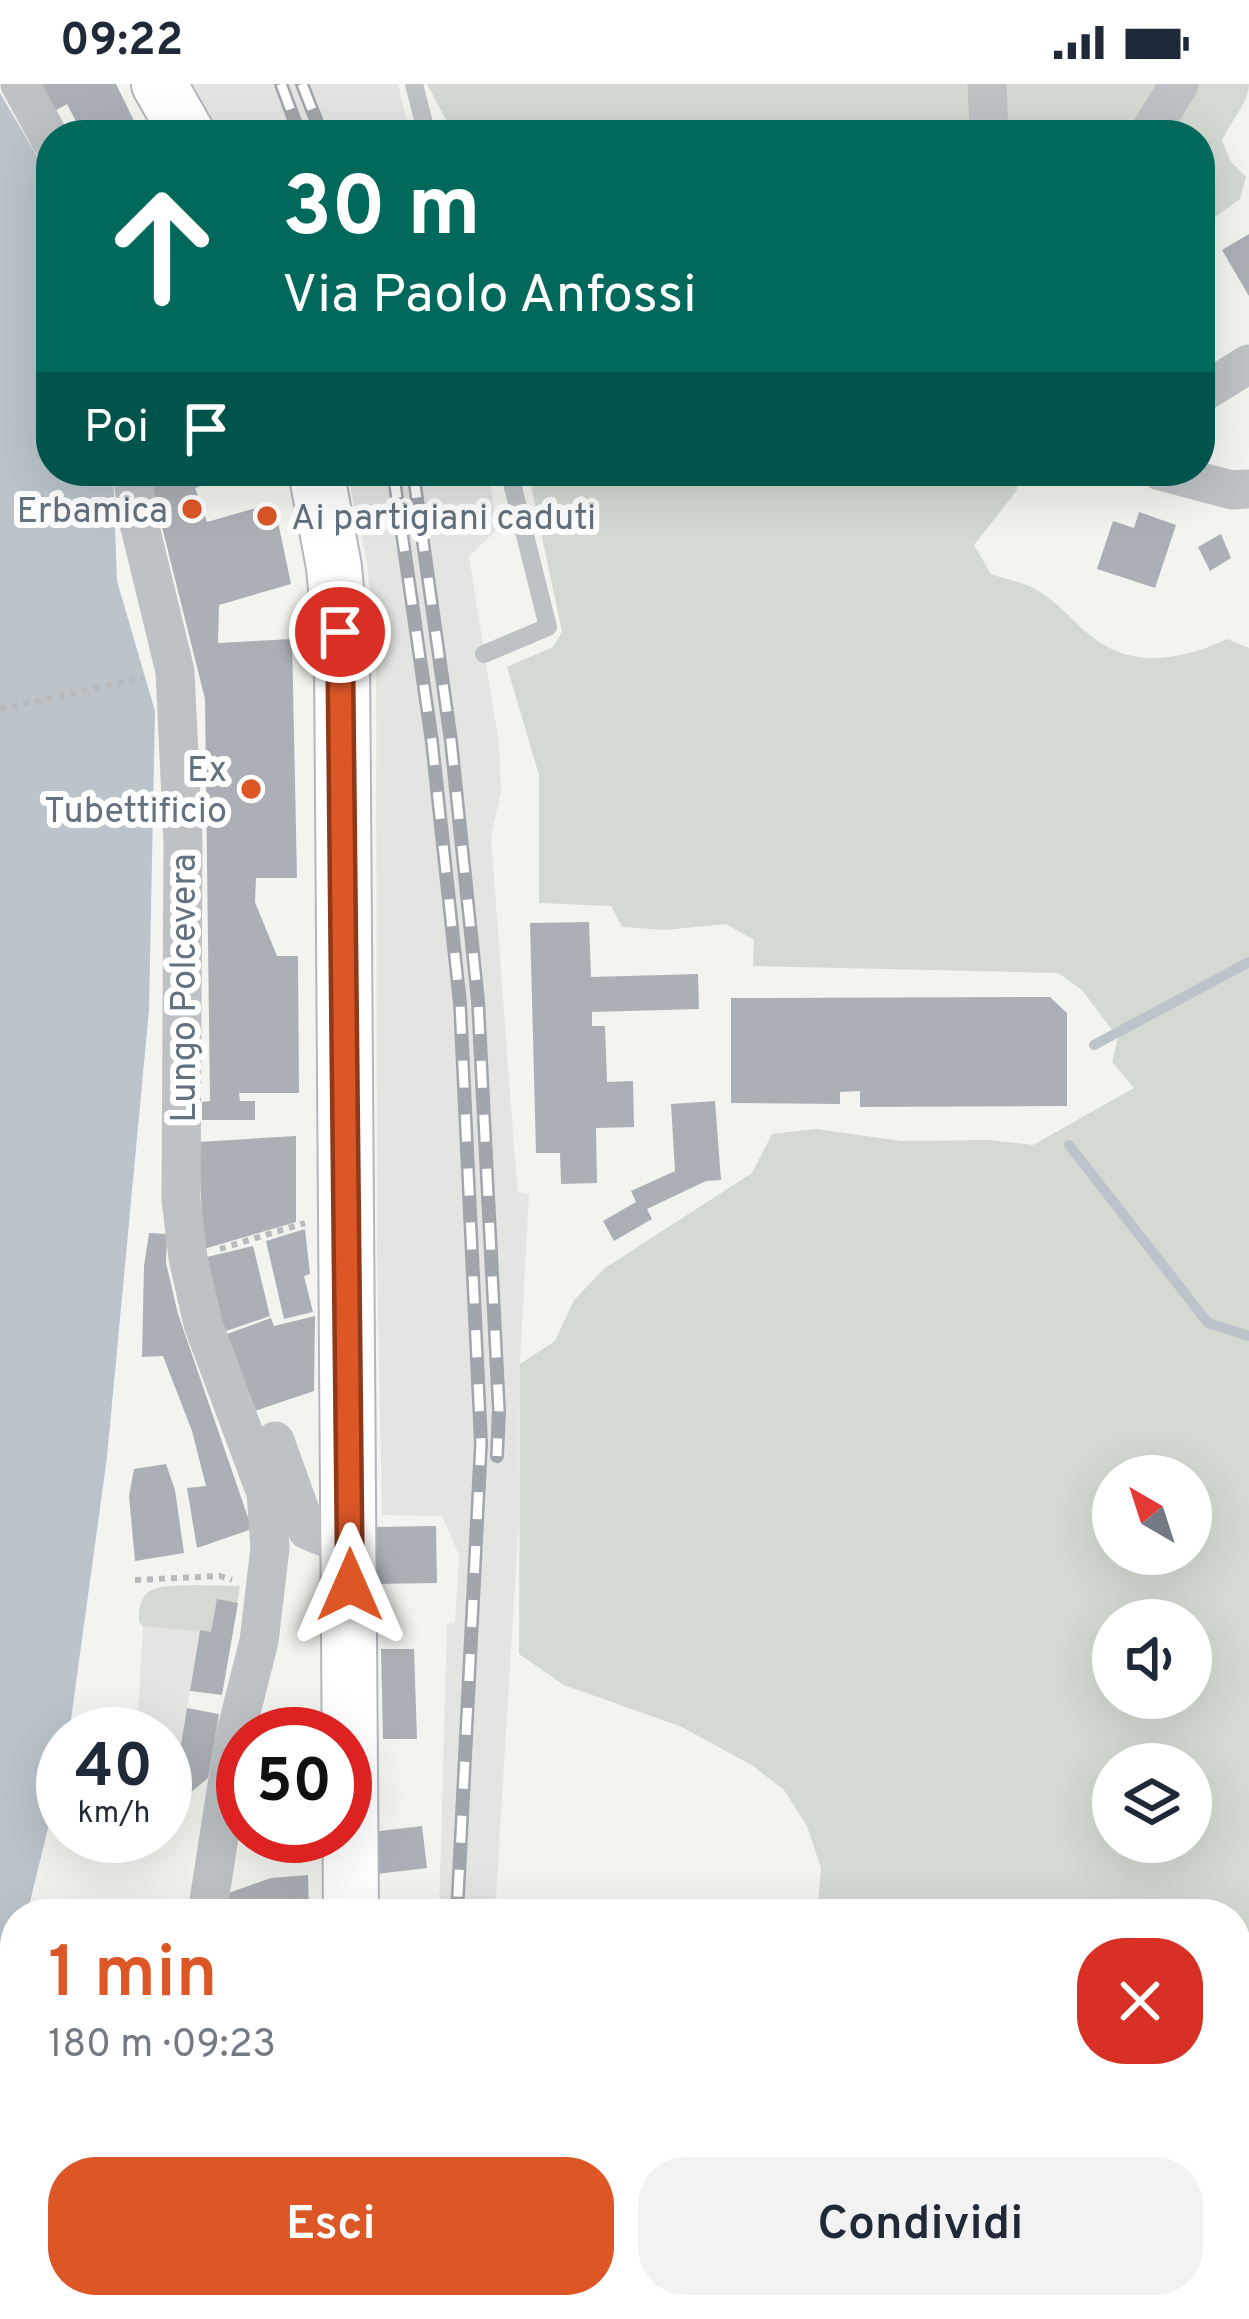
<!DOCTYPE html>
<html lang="it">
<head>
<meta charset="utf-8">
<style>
	body { margin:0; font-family:Overpass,sans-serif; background:#f2f2f3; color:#1f2937; height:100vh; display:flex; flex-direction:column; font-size:45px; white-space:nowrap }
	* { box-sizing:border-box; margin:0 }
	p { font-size:39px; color:#747a83 }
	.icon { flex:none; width:66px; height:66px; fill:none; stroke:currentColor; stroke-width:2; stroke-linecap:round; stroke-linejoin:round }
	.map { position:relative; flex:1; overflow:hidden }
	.side { position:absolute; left:0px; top:1815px; width:1251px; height:420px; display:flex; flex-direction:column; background:#fff; border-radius:48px 48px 0 0; box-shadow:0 12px 48px #0002 }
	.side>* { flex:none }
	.top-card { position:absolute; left:36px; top:36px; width:1179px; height:366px; border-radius:48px; box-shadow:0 12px 48px #0002; background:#00695c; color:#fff; overflow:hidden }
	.needle { width:78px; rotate:321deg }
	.controls { position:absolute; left:1092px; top:1371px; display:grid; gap:24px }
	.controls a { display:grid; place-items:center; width:120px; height:120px; border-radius:50%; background:#fff; box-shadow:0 12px 48px #0002; font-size:60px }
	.speed { position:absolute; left:36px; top:1623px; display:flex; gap:24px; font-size:60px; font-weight:700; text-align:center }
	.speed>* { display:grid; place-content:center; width:156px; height:156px; border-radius:50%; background:#fff; box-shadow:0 12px 48px #0002; line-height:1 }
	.speed small { font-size:30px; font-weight:400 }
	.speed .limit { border:18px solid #d22; background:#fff; color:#111 }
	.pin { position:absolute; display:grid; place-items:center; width:102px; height:102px; color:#fff; margin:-51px; border:6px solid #fff; border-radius:50%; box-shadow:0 3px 12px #0007 }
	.me { position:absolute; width:132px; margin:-66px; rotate:0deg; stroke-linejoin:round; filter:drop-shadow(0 0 9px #0008) }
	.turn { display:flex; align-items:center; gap:42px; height:252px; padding:0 48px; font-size:54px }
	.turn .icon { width:156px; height:156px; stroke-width:2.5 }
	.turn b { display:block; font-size:84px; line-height:102px }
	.then { display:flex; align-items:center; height:114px; padding:0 48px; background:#0003; gap:24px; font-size:45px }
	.round { display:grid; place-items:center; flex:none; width:126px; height:126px; border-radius:48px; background:#f2f2f3 }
	.overview { display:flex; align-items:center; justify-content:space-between; height:204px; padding:0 48px }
	h1 { font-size:72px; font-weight:600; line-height:90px; color:#dd5726 }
	.action { display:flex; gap:24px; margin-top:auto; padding:24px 48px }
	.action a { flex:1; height:138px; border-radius:48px; background:#dd5726; color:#fff; font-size:48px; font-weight:600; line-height:138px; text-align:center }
	.action a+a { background:#f2f2f3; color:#1f2937 }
	.status { display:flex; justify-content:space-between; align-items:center; height:84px; padding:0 60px; background:#fff; direction:ltr }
	.status svg { height:33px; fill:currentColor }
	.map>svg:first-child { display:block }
</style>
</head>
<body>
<div class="status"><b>09:22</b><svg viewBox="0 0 49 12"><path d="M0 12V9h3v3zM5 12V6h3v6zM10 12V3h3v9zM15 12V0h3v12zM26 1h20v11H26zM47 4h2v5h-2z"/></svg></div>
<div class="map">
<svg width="1249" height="2235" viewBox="0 0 1249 2235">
	<rect width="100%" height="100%" fill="#f3f4ef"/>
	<g fill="#e4e5e3">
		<path d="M193 0H398L410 51H221Z"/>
		<path d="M347 387H487L498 444 469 473 499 660 501 709 491 752 515 1076 518 1108 529 1110 520 1280 519 1435 495 1830H439L447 1540 455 1539 459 1471 442 1432 382 1431 377 1175 376 572 367 479Z"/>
		<path d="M143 1542 200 1546 172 1714 165 1733V1650H137Z"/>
	</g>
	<g fill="#d4dad1" fill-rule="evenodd">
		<path d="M427 0H1249C1249 19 1229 39 1222 57L1231 78 1246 93 1240 115 1200 144V51H454Z"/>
		<path d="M528 387H1025L1015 409 974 461 991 490C1005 495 1022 498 1035 505 1061 519 1077 544 1101 559 1140 585 1189 573 1227 555L1249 564V2235H765L767 2220H1236V1830H817L821 1784 807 1742 784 1706 753 1682 682 1643 564 1601 519 1570 520 1280 555 1257 574 1216 605 1184 752 1089 772 1050 816 1045 901 1057 989 1056 1033 1061 1134 1004 1112 978 1118 954 1082 906 1058 889 753 882 754 856 726 840 665 846 622 843 611 822 539 819V691L507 583 553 563 562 548ZM1113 1392H1191V1470H1113ZM1113 1536H1191V1614H1113ZM1113 1680H1191V1758H1113Z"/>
		<path d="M192 1501 240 1502 232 1551 143 1542 139 1538C138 1498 161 1503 192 1501Z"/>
		<path d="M0 2097H15V2220H72V2235H0Z"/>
	</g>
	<path fill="#bac4ca" d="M0 9 51 96V387H113L117 497 155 627 149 926 107 1373 69 1650H63V1683L27 1830H15V1878L0 1940Z"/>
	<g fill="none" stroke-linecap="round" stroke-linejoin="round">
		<g stroke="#bac4ca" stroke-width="10">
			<path d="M1094 961 1249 878"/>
			<path d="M1069 1061 1208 1239 1249 1252"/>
		</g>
	</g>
	<g fill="#aab0b5">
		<path d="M36 0H116L141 51H83L67 20 53 28Z"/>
		<path d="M248 36 253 51H224L222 46Z"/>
		<path d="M1249 150V212L1222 166Z"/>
		<path d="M148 387H246L195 404 207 438 274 419 291 500 219 521 218 559 292 555 297 794H256L255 818 277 872H298L299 1009H239L240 1017H255V1036H202V1018L210 1017 205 615Z"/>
		<path d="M1139 428 1176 441 1155 504 1097 485 1113 437 1134 444Z"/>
		<path d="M1221 450 1231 474 1210 487 1198 463Z"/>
		<path d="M589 838 591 893 698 890 699 925 592 928V942H605L607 998 633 997 634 1043 596 1044 597 1099 561 1100 560 1069H536L530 839Z"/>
		<path d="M1050 913 1067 929V1022L860 1023V1007L840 1008V1020L731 1019V914Z"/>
		<path d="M715 1017 721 1096 706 1097 647 1125 652 1135 614 1157 603 1137 636 1118 631 1107 675 1087 671 1020Z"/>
		<path d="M296 1052V1138L204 1165 198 1058Z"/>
		<path d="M305 1145 310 1190 304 1192 313 1228 284 1235 266 1157Z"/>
		<path d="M149 1149 167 1150 166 1179 178 1230 252 1445 197 1464 187 1404 206 1402 192 1347 163 1272 142 1273 144 1182Z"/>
		<path d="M253 1162 270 1232 223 1248 207 1173Z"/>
		<path d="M315 1232 314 1307 246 1330 224 1251 271 1234 274 1242Z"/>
		<path d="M166 1380 175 1406 184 1469 135 1477 129 1412 134 1385Z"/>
		<path d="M436 1442 437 1499 375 1500 374 1443Z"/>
		<path d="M217 1515 238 1519 222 1611 190 1607 200 1546 211 1548Z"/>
		<path d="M381 1565H414L417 1655H383Z"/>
		<path d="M187 1624 219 1630 208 1694 183 1715 172 1714Z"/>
		<path d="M422 1742 427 1784 377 1790 371 1748Z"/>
		<path d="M308 1791 309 1830H222L220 1812 271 1794Z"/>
		<path d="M1236 1929 1249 1936 1236 1963Z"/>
		<path d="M1236 2090 1249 2097 1236 2124Z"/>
		<path d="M191 2220H228L229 2235H190Z"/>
	</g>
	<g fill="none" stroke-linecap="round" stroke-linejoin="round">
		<defs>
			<g id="secondary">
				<path d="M159 0 188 51"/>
				<path d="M316 387 334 483 342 572 351 1830"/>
				<path d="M355 2220V2235"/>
			</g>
		</defs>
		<use href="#secondary" stroke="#b3b7bc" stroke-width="58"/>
		<g stroke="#b8babc" stroke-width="6" stroke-dasharray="6 6" stroke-linecap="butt">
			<path d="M0 625 143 594"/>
			<path d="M220 1165 305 1139"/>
			<path d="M135 1496 220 1492 232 1496"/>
		</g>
		<g stroke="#bec2c5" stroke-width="18">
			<path d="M414 0 427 51"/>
			<path d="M484 570 548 543 509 387"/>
		</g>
		<g stroke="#bec2c5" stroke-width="39">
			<path d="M20 0 51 57"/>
			<path d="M987 0 989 51"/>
			<path d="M1148 51 1179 0"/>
			<path d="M1200 310 1249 280"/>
			<path d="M132 387 138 435 175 587 183 757 181 1115 188 1174 203 1240 266 1409 270 1464 259 1557 234 1656 207 1830"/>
			<path d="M1160 387 1232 406 1249 405"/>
			<path d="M275 1357 307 1446 324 1453 350 1454"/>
			<path d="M154 2235 156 2220"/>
		</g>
		<use href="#secondary" stroke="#fff" stroke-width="54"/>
		<defs>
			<g id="rail">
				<path d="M281 0 300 51"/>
				<path d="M302 0 322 51"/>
				<path d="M393 387 432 658 460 919 481 1359 457 1830"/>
				<path d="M413 387 451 657 478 917 499 1326 497 1372"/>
				<path d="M460 2235V2220"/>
			</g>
		</defs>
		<use href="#rail" stroke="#a1a6ac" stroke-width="14"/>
		<use href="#rail" stroke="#fff" stroke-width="9" stroke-dasharray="27" stroke-linecap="butt"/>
	</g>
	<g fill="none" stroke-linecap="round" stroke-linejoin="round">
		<defs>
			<path id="route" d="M340 548 350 1501"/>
		</defs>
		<use href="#route" stroke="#903919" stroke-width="30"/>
		<use href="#route" stroke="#dd5726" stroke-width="21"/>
	</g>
	<g fill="#dd5726" stroke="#fff" stroke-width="4.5">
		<circle cx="192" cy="425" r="12"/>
		<circle cx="267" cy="432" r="12"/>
		<circle cx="251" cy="705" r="12"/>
	</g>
	<g text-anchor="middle" stroke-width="12" stroke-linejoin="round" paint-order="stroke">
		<g font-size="36" fill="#637280" stroke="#fff" text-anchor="end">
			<text x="168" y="438">Erbamica</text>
			<text x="291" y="445" text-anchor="start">Ai partigiani caduti</text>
			<text x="227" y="697">Ex<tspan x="227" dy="41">Tubettificio</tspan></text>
		</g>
		<g font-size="36" fill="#637280" stroke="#fff">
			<text transform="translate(182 904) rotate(-90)" y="13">Lungo Polcevera</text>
		</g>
	</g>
</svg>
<div class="controls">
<a><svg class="needle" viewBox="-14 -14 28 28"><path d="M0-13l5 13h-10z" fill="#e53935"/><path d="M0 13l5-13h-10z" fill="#747a83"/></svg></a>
<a><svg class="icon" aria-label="sound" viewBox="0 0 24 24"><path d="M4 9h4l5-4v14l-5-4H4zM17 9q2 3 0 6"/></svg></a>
<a><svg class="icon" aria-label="layers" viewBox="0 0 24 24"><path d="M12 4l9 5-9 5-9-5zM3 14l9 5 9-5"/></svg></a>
</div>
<div class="speed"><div>40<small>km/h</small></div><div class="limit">50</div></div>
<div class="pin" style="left:340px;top:548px;background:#d93025"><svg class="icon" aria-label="arrive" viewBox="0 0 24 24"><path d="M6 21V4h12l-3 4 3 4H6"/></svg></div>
<svg class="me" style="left:350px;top:1501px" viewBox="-20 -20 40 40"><path d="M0-17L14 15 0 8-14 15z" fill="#dd5726" stroke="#fff" stroke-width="4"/></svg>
<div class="top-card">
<div class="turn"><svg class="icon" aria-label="ahead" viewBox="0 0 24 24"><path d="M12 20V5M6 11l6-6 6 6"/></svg><div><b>30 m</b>Via Paolo Anfossi</div></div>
<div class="then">Poi<svg class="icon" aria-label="arrive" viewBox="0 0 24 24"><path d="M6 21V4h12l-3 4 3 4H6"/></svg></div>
</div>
<section class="side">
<div class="overview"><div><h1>1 min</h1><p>180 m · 09:23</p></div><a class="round" style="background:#d93025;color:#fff"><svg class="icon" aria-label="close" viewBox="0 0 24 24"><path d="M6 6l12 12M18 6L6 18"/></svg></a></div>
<div class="action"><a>Esci</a><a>Condividi</a></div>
</section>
</div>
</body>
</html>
